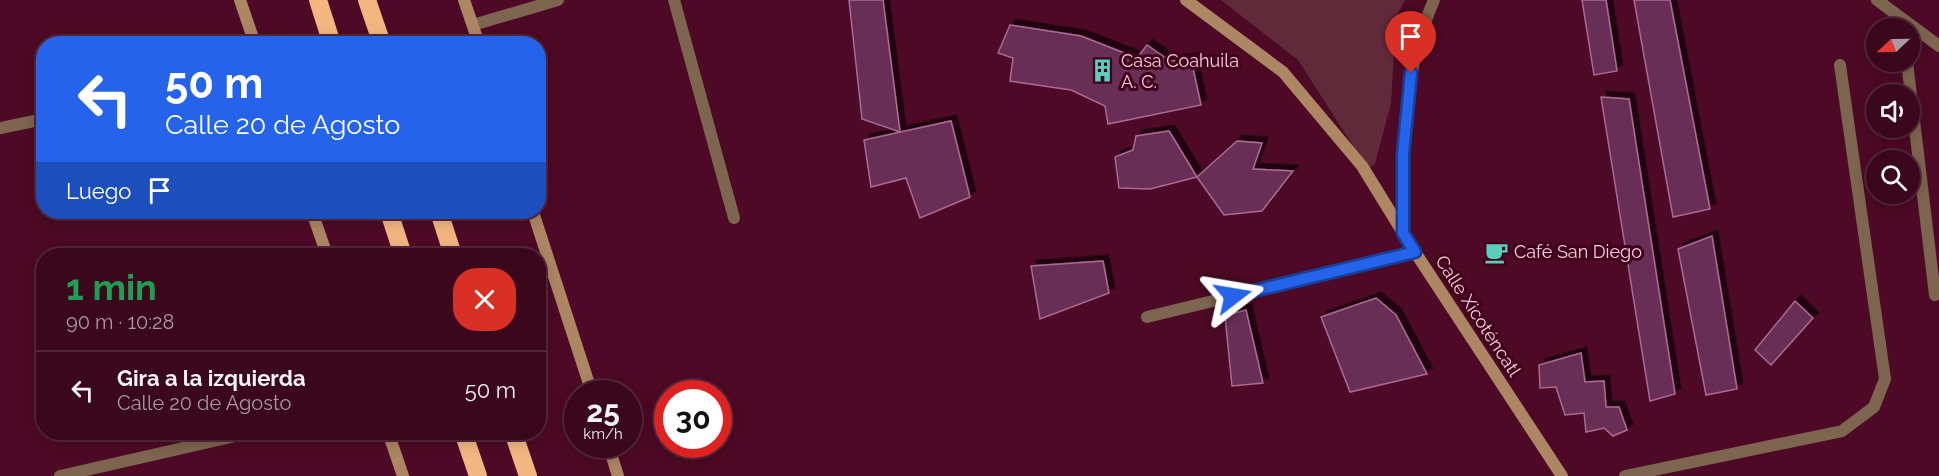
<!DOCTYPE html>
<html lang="es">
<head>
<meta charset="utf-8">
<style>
	body { margin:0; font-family:Raleway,sans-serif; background:#411025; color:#f1f3f6; height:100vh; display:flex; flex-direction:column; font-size:22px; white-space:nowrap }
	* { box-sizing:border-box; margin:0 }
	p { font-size:20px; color:#ab99a3 }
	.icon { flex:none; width:33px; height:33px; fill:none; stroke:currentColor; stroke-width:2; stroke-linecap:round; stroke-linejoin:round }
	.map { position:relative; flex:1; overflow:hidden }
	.drawer { position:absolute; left:36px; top:248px; width:510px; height:192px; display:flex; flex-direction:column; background:#3a071c; border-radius:24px; box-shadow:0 3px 15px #0003,0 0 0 2px #54283b }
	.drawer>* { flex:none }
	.hud { position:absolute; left:36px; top:36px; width:510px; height:183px; border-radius:24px; box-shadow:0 3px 15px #0003,0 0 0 2px #54283b; background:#2563eb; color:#fff; overflow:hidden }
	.needle { width:39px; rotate:248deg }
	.fabs { position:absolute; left:1866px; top:18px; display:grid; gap:12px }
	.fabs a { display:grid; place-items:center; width:54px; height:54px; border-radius:50%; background:#3a071c; box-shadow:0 3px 15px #0003,0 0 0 2px #54283b; font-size:30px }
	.speed { position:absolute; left:564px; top:380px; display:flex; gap:12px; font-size:30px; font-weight:700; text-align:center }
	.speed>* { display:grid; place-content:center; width:78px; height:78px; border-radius:50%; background:#3a071c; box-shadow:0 3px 15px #0003,0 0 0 2px #54283b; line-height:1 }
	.speed small { font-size:15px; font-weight:400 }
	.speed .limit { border:9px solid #d22; background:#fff; color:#111 }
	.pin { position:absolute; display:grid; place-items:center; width:51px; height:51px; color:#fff; margin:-62px -26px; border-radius:50% 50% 50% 0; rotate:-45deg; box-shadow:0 0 6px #0007 }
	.pin .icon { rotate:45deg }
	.me { position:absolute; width:66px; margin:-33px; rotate:76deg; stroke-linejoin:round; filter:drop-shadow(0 0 4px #0008) }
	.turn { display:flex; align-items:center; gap:21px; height:126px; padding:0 30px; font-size:27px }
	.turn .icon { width:78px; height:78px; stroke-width:2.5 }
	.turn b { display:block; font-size:42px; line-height:51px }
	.then { display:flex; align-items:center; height:57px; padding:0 30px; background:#0003; gap:12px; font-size:22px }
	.round { display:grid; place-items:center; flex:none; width:63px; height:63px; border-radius:24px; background:#411025 }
	.summary { display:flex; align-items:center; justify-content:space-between; height:102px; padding:0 30px }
	h1 { font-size:36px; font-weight:700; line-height:45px; color:#1e9e55 }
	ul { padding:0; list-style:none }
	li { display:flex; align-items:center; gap:18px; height:78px; padding:0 30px; border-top:2px solid #54283b }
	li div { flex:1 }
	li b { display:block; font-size:22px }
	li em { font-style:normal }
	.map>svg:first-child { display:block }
</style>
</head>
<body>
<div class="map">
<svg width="1939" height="476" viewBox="0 0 1939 476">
	<defs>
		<filter id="shadow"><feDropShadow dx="5.5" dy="-5.5" stdDeviation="0" flood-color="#0009"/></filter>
	</defs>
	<rect width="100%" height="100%" fill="#4d0925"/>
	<path fill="#612a3b" d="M1221 0H1405L1396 17 1391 103 1375 164 1368 169 1298 60Z"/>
	<g fill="#682d54" stroke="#ab6a93" stroke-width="1.5" filter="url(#shadow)">
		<path d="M849 0H883L900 132 862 119Z"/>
		<path d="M1582 0H1606L1617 71 1594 75Z"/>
		<path d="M1634 0H1670L1710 209 1673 217Z"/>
		<path d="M1010 25 1081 36 1137 58 1147 45 1170 61 1191 59 1201 105 1108 124 1105 106 1071 90 1010 81 1013 58 998 53Z"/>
		<path d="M1601 97 1629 99 1675 394 1650 401Z"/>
		<path d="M951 121 970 197 920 218 906 178 871 187 864 140Z"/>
		<path d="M1169 131 1197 177 1150 189 1119 188 1115 157 1133 150 1136 136Z"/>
		<path d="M1237 141 1262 143 1253 169 1293 171 1262 211 1224 215 1197 177Z"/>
		<path d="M1712 236 1737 389 1706 395 1678 249Z"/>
		<path d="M1103 261 1109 293 1040 319 1031 266Z"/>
		<path d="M1376 298 1396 315 1427 374 1350 392 1321 317Z"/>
		<path d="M1795 301 1813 318 1771 365 1755 350Z"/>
		<path d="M1246 310 1263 383 1232 386 1225 316Z"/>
		<path d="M1581 353 1585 382 1604 381 1606 407H1619L1627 430 1613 436 1604 428 1586 432 1584 413 1565 415 1556 387 1540 388 1539 365Z"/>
	</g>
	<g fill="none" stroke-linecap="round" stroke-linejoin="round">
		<g stroke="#7d654f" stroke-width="12">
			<path d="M674 0 734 218"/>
			<path d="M1625 476 1842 431 1874 407 1885 379 1840 65"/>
		</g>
		<g stroke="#7d654f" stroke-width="12">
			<path d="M1877 0 1939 46"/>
			<path d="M473 25 558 0"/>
			<path d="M1907 62 1935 295"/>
			<path d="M0 128 44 119"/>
			<path d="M1403 233C1403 154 1401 74 1434 0"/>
			<path d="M1147 317 1415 252"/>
			<path d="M60 476 253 432"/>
		</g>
		<g stroke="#ad8664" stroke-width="12">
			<path d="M240 0 255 44"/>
			<path d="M464 0 479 44"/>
			<path d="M1186 0 1283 72 1362 166 1415 252 1562 476"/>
			<path d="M312 212 327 255"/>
			<path d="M533 212 592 393"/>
			<path d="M388 432 403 476"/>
			<path d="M608 444 618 476"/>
		</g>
		<g stroke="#f3b680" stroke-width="18">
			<path d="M318 0 332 44"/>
			<path d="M367 0 382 44"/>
			<path d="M389 212 403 255"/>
			<path d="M439 212 453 255"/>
			<path d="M463 432 478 476"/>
			<path d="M513 432 528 476"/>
		</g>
	</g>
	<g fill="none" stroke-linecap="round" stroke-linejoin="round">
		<defs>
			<path id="route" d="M1233 296 1415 252 1403 233V154L1411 73"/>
		</defs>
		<use href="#route" stroke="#184099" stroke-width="15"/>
		<use href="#route" stroke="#2563eb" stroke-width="10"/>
	</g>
	<defs>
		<symbol id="building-bare" viewBox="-9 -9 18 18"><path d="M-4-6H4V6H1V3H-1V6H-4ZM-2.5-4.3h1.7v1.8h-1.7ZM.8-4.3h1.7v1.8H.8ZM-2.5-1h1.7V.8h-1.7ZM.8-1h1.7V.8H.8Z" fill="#5acebd" stroke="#41001b" stroke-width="2.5" paint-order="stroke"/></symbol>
		<symbol id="cafe-bare" viewBox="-9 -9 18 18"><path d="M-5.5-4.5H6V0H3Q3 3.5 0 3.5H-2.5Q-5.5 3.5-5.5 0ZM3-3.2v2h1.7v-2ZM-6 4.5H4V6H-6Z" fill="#5acebd" stroke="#41001b" stroke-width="2.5" paint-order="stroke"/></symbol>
	</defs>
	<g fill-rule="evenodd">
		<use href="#building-bare" x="1086" y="54" width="33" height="33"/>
		<use href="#cafe-bare" x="1480" y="236" width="33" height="33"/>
	</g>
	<g text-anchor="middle" stroke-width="6" stroke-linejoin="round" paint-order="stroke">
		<g font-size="18" fill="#f9ced9" stroke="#41001b" text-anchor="start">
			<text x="1121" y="67">Casa Coahuila<tspan x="1121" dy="21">A. C.</tspan></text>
			<text x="1514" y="258">Café San Diego</text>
		</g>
		<g font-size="18" fill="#f9ced9" stroke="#41001b">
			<text transform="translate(1478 316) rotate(57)" y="6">Calle Xicoténcatl</text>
		</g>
	</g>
</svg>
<div class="fabs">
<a><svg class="needle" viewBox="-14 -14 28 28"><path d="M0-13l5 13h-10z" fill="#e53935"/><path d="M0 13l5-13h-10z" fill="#ab99a3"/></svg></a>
<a><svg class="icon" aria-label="sound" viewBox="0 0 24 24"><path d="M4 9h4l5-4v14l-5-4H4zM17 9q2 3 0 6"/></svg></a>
<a><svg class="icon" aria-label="search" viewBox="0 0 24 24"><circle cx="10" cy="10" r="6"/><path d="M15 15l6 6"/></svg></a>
</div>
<div class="speed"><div>25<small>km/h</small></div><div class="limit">30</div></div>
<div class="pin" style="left:1411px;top:73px;background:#d93025"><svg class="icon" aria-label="arrive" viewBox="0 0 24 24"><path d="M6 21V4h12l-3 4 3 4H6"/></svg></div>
<svg class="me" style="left:1233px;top:296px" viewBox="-20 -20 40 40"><path d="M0-17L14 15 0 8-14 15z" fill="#2563eb" stroke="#fff" stroke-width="4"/></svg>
<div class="hud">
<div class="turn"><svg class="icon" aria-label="left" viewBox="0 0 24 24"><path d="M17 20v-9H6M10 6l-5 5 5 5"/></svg><div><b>50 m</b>Calle 20 de Agosto</div></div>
<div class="then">Luego<svg class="icon" aria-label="arrive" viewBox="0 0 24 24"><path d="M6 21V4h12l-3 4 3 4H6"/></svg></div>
</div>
<section class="drawer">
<div class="summary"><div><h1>1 min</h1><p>90 m · 10:28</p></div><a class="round" style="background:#d93025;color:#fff"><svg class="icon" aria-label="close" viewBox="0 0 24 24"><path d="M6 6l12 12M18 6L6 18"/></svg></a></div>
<ul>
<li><svg class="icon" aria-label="left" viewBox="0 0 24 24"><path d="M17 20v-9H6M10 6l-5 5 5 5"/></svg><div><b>Gira a la izquierda</b><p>Calle 20 de Agosto</p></div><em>50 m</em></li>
</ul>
</section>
</div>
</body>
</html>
